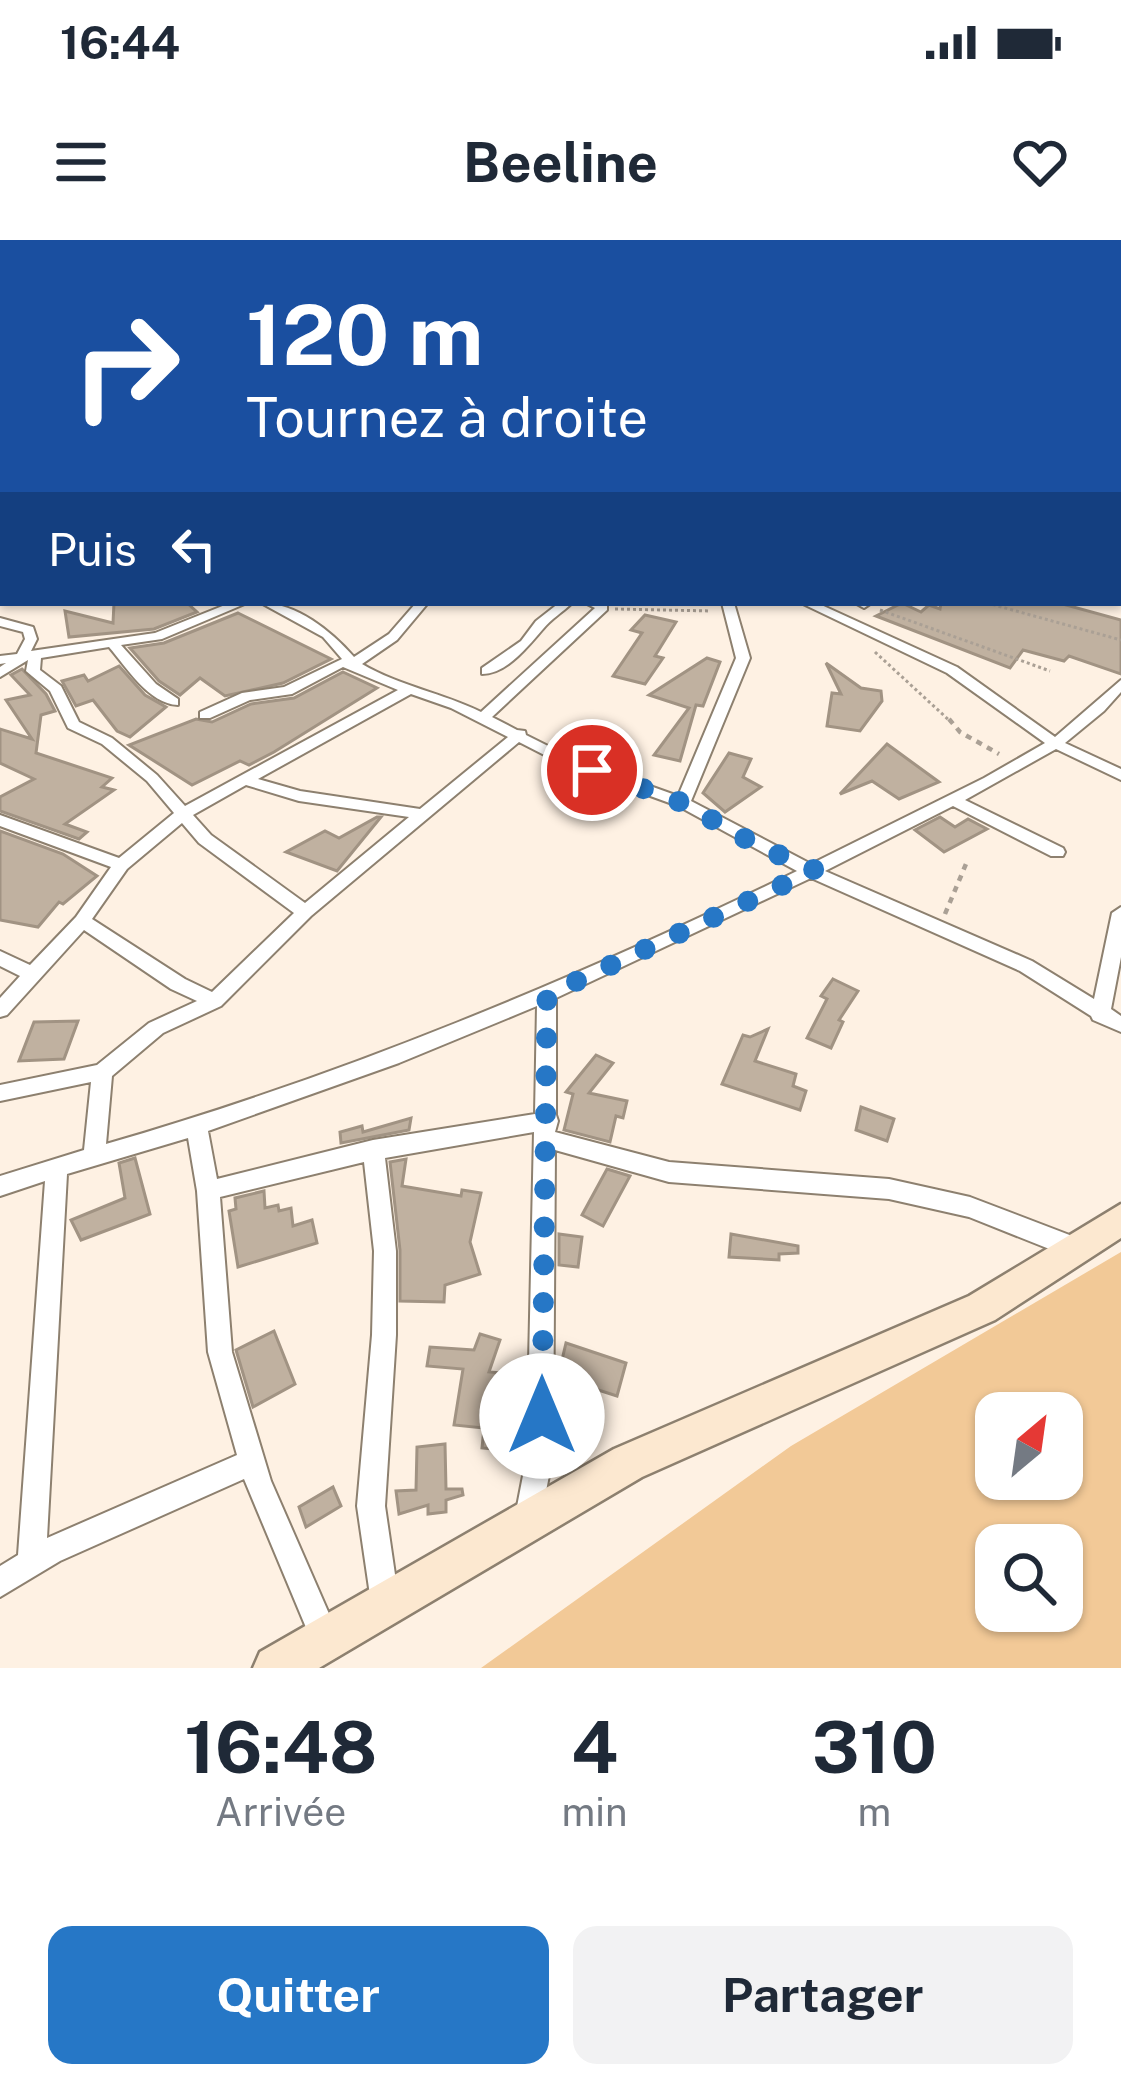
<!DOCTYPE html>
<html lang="fr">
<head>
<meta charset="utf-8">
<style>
	body { margin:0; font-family:"Public Sans",sans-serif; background:#f2f2f3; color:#1f2937; height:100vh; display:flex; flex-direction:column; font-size:45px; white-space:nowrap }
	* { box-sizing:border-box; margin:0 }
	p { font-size:39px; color:#747a83 }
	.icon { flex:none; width:66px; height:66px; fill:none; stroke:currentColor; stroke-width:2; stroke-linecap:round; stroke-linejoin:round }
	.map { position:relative; height:1428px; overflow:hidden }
	.details { display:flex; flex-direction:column; background:#fff; flex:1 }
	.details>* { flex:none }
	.hud { position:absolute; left:0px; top:0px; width:1122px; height:366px; box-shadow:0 3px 9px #0004; background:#1a4fa0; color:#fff; overflow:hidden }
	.needle { width:78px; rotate:29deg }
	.controls { position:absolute; left:975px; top:1152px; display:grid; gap:24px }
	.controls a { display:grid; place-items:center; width:108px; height:108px; border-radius:24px; background:#fff; box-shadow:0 3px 9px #0004; font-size:60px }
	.pin { position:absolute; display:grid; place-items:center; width:102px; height:102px; color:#fff; margin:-51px; border:6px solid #fff; border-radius:50%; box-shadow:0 3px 12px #0007 }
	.me { position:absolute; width:132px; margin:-66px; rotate:0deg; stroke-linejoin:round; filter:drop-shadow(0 0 9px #0008) }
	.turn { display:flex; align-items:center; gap:42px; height:252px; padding:0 48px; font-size:54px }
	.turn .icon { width:156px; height:156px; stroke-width:2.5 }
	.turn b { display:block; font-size:84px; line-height:102px }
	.then { display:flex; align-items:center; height:114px; padding:0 48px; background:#0003; gap:24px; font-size:45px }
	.eta { display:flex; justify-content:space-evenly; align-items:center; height:204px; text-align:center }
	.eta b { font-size:72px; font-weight:700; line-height:84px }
	.action { display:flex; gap:24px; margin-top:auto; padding:24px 48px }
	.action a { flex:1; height:138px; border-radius:24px; background:#2677c6; color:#fff; font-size:48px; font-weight:700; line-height:138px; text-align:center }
	.action a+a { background:#f2f2f3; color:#1f2937 }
	.status { display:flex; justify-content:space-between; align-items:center; height:84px; padding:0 60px; background:#fff; direction:ltr }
	.status svg { height:33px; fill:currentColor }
	header { display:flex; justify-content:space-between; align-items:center; height:156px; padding:0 48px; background:#fff; font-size:54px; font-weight:700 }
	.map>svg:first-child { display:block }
</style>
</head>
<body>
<div class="status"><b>16:44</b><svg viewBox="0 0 49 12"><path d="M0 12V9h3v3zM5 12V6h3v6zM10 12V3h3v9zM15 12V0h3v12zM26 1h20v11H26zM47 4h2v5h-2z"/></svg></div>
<header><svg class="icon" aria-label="menu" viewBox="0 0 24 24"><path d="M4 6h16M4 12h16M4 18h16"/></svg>Beeline<svg class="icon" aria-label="heart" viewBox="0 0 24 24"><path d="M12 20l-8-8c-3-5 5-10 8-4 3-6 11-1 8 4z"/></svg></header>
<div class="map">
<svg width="1121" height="1428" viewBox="0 0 1121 1428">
	<rect width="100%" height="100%" fill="#fef1e3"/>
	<path fill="#f2c997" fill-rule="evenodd" d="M1121 1012V1428H481L791 1206ZM996 1173H1062V1239H996ZM996 1305H1062V1371H996Z"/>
	<g fill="#c0b1a0" stroke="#a19383" stroke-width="3">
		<path d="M114 363H187L197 372 154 389 69 397 65 371 113 383Z"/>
		<path d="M902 363 921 372 929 365 940 369 941 363H1059L1121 380V434L1069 416 1064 421 1023 410 1010 428 876 376Z"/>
		<path d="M238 373 331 419 283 443 225 456 200 438 180 455 159 441 130 408 164 403Z"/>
		<path d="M645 375 676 382 655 416 663 418 645 444 613 436 642 393 631 390Z"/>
		<path d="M707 418 720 422 703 466 696 465 680 521 654 515 689 468 649 455Z"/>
		<path d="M826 423 861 448 881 451 882 461 860 491 827 486 832 453 841 454Z"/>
		<path d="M119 426 145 455 166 467 130 497 117 491 93 460 76 466 62 441 84 435 88 441Z"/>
		<path d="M22 429 46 454 55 471 41 475 36 513 112 538 102 547 114 550 65 584 87 592 79 599 0 571V557L34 539 0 523V489L32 499 6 460 30 455 11 435Z"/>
		<path d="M343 432 377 448 274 512 249 525 240 521 192 545 129 505 196 479 212 482 251 464 294 458Z"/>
		<path d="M887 504 939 542 899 559 872 541 840 554Z"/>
		<path d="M729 513 751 519 743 537 761 547 725 572 703 553Z"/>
		<path d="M377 577H381L337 631 286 612 325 591 339 598Z"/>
		<path d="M940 577 955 587 968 579 987 589 944 612 915 590Z"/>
		<path d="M0 591 63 614 97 636 63 664 59 662 38 687 0 680Z"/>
		<path d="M833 739 858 751 839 780 843 782 831 808 807 798 827 759 821 756Z"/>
		<path d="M78 781 64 819 19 821 34 782Z"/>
		<path d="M768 789 755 821 796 834 793 846 806 851 800 870 722 844 743 795 750 797Z"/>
		<path d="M596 815 613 823 589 853 627 861 623 878 616 876 610 902 564 890 573 854 566 852Z"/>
		<path d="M861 867 894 879 887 901 856 890Z"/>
		<path d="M411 878 409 890 341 903 340 892 362 886 363 892Z"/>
		<path d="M135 918 150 974 81 1000 71 980 125 958 119 923Z"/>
		<path d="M406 919 402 946 461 956 462 950 481 953 470 1002 480 1034 445 1045 444 1062 400 1061V1010L390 922Z"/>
		<path d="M607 929 630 936 603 986 582 975Z"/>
		<path d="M264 951 265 968 278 965 279 971 291 968 293 986 312 980 317 1003 238 1027 229 971 236 969 235 958Z"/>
		<path d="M559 994 582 997 578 1027 559 1025Z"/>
		<path d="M731 994 798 1006V1013L779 1014V1020L729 1017Z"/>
		<path d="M274 1091 295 1144 253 1167 236 1110Z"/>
		<path d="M480 1094 500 1100 489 1132 517 1134 515 1148 524 1149 523 1212 482 1208 484 1188 454 1185 463 1129 427 1126 430 1107 474 1110Z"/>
		<path d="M566 1103 626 1123 617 1156 558 1137Z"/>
		<path d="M445 1204 446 1249H462L463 1255 446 1260V1272L428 1274V1265L399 1274 396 1251 416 1250 417 1207Z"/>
		<path d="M333 1247 341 1266 306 1287 299 1267Z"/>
	</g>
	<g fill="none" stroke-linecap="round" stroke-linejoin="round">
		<defs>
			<g id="street">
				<rect x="1119" y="149" width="2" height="6"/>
				<path d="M3 193V200L0 201V194Z"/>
				<rect x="0" y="217" width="3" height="6"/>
				<rect x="1119" y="217" width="2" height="6"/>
				<rect x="1119" y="268" width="2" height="6"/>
				<path d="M0 277 3 278V284L0 283Z"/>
				<rect x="1119" y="315" width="2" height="8"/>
				<rect x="0" y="338" width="3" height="8"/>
				<path d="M3 354V363L0 364V355Z"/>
				<path d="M230 363H247L162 399 121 405 156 444 178 459V465C149 464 127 428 109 407L41 418 40 430 61 446 79 482 112 498 157 535 185 566 398 450 343 427 292 454 250 460 210 478H200V472L242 453 284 447 342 419 323 397 261 363C297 363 331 391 354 417L389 394 416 363H428L397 400 362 424C399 446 443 453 481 472L595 368 585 363 607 364V370L492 477 517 490 525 491 526 495 572 518 678 556 736 418 722 363H734L750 418 691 561 811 624 984 538 1045 503 947 433 801 363H817L957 427 1055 497 1121 440V452L1104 471 1065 503 1121 529V540L1056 509 965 560 1063 608 1065 612 1063 616H1051L953 566 825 631 1032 721 1094 759 1112 673 1121 667V717L1111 769 1121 776V792L1093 780 1091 776 1020 731 811 638 556 758V875L558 881 555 892 669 922 889 939 970 957 1080 999 1083 1007 1080 1015 1072 1018 969 977 889 959 669 942 555 910 553 1215 539 1287 529 1291 519 1287 515 1277 527 1215 534 892 385 918 396 1011V1095L385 1266 399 1362 395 1372 385 1376 375 1372 371 1362 357 1266 372 1095 374 1011 364 922 220 957 232 1112 271 1241 340 1399 335 1409 325 1414 315 1409 244 1239 60 1321 0 1357V1326L18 1315 45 941 0 956V936L84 910 91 842 0 861V845L97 825 149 783 197 761 171 749 84 690 7 775 0 777V758L20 736 0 726V711L30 725 76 677 111 627 0 586V575L119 618 174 573 147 541 102 504 68 488 50 451 26 431 28 420 0 437V427L6 423 0 424V416L17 414 25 399 23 392 0 386V378L33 387 37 399 31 411 155 393ZM411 454 451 468 508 497 420 569 300 551 258 539ZM519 502 562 524 678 566 797 631C573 740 345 835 106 904L112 836 163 793 221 766 311 676ZM246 545 299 561 409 577 305 663 211 595 193 575ZM182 583 199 603 294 673 212 752 185 739 92 679 127 629ZM537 766 535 874 373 900 217 939 208 891 399 823ZM188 898 197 951 208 1112 237 1215 47 1298 67 934Z"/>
				<path d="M559 363H572C563 372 551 379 543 389 528 406 507 434 482 434V428L521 401 536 381Z"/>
				<path d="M855 363H869L870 364 864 368Z"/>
			</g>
			<g id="secondary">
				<rect x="0" y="159" width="3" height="8"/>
				<path d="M1121 964V998L995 1080 642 1237 319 1428H253L260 1412 614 1209 969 1056Z"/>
			</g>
		</defs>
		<use href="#street" stroke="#8d806f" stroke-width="4"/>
		<use href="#secondary" stroke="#8d806f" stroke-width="5"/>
		<g stroke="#aaa095" stroke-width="3" stroke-dasharray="3 3" stroke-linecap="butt">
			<path d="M987 363 1121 400"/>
			<path d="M615 369 711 371"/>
			<path d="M880 370 1050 431"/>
			<path d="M875 412 951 482"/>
		</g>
		<g stroke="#aaa095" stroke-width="4.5" stroke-dasharray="6 6" stroke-linecap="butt">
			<path d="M949 479 960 492 999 514"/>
			<path d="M945 674 966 624"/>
		</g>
		<use href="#street" fill="#fff" fill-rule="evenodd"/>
		<use href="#secondary" fill="#fce8d0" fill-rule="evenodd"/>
	</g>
	<linearGradient id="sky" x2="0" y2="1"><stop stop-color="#adb8bc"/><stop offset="0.43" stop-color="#fff9f2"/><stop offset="1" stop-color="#fff9f2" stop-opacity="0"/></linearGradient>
	<rect width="1121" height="348" fill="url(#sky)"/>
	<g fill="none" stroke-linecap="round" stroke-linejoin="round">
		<path stroke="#2677c6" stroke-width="21" stroke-dasharray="0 37.8" d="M542 1176 547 755 815 630 758 606 683 563 592 530"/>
	</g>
</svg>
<div class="controls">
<a><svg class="needle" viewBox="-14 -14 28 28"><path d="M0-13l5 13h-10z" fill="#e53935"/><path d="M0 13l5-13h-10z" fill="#747a83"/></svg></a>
<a><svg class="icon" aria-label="search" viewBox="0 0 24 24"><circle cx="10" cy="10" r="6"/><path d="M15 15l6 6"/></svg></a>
</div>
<div class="pin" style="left:592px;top:530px;background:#d93025"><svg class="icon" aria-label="arrive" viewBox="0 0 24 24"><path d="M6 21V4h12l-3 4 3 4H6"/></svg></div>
<svg class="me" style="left:542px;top:1176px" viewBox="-20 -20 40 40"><circle r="19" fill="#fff"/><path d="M0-13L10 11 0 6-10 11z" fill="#2677c6"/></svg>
<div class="hud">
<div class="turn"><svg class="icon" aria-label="right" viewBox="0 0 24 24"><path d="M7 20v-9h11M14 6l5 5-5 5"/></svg><div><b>120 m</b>Tournez à droite</div></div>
<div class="then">Puis<svg class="icon" aria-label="left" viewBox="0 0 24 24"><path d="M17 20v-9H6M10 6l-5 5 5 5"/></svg></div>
</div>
</div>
<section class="details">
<div class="eta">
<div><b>16:48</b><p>Arrivée</p></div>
<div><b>4</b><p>min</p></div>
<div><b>310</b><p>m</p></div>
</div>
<div class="action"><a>Quitter</a><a>Partager</a></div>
</section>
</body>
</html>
